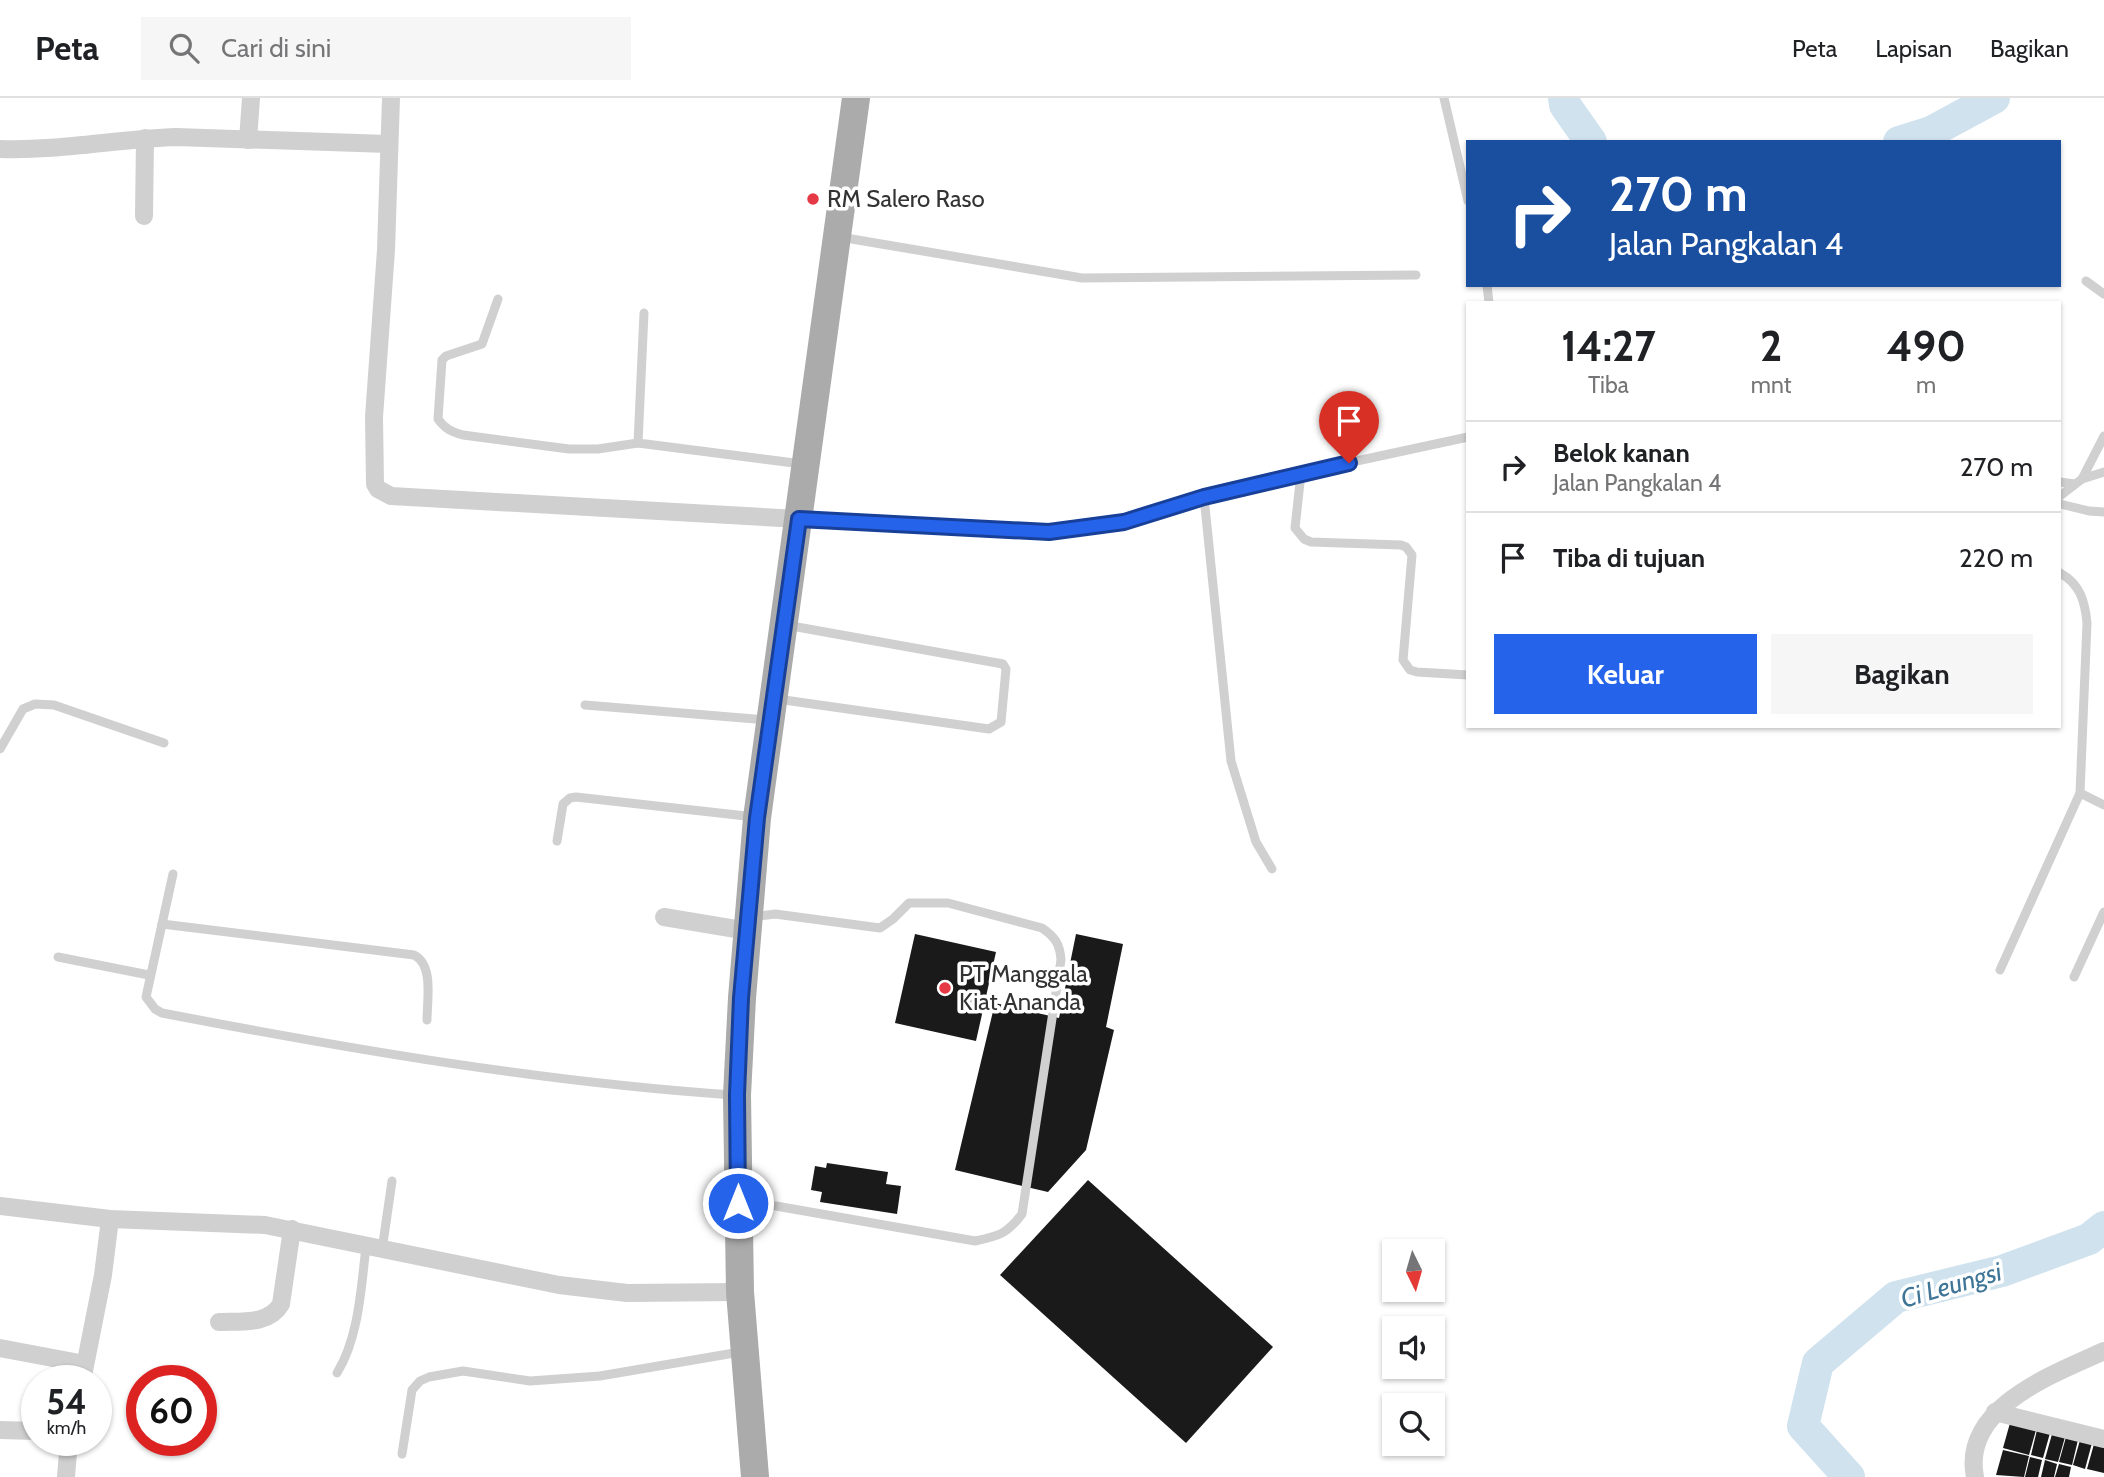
<!DOCTYPE html>
<html lang="id">
<head>
<meta charset="utf-8">
<style>
	body { margin:0; font-family:Cabin,sans-serif; background:#f6f6f6; color:#202124; height:100vh; display:flex; flex-direction:column; font-size:26px; white-space:nowrap }
	* { box-sizing:border-box; margin:0 }
	p { font-size:23px; color:#757577 }
	.icon { flex:none; width:38px; height:38px; fill:none; stroke:currentColor; stroke-width:2; stroke-linecap:round; stroke-linejoin:round }
	.map { position:relative; flex:1; overflow:hidden }
	.sheet { position:absolute; left:1466px; top:203px; width:595px; height:427px; display:flex; flex-direction:column; background:#fff; border-radius:0px; box-shadow:0 2px 5px #0004 }
	.sheet>* { flex:none }
	.hud { position:absolute; left:1466px; top:42px; width:595px; height:147px; border-radius:0px; box-shadow:0 2px 5px #0004; background:#1a4fa0; color:#fff; overflow:hidden }
	.needle { width:46px; rotate:175deg }
	.buttons { position:absolute; left:1382px; top:1141px; display:grid; gap:14px }
	.buttons a { display:grid; place-items:center; width:63px; height:63px; border-radius:0px; background:#fff; box-shadow:0 2px 5px #0004; font-size:35px }
	.speed { position:absolute; left:21px; top:1267px; display:flex; gap:14px; font-size:35px; font-weight:700; text-align:center }
	.speed>* { display:grid; place-content:center; width:91px; height:91px; border-radius:50%; background:#fff; box-shadow:0 2px 5px #0004; line-height:1 }
	.speed small { font-size:18px; font-weight:400 }
	.speed .limit { border:10px solid #d22; background:#fff; color:#111 }
	.pin { position:absolute; display:grid; place-items:center; width:60px; height:60px; color:#fff; margin:-72px -30px; border-radius:50% 50% 50% 0; rotate:-45deg; box-shadow:0 0 7px #0007 }
	.pin .icon { rotate:45deg }
	.me { position:absolute; width:77px; margin:-38px; rotate:0deg; stroke-linejoin:round; filter:drop-shadow(0 0 5px #0008) }
	.turn { display:flex; align-items:center; gap:24px; height:147px; padding:0 28px; font-size:32px }
	.turn .icon { width:91px; height:91px; stroke-width:2.5 }
	.turn b { display:block; font-size:49px; line-height:60px }
	.eta { display:flex; justify-content:space-evenly; align-items:center; height:119px; text-align:center }
	.eta b { font-size:42px; font-weight:800; line-height:49px }
	.cta { display:flex; gap:14px; margin-top:auto; padding:14px 28px }
	.cta a { flex:1; height:80px; border-radius:0px; background:#2563eb; color:#fff; font-size:28px; font-weight:800; line-height:80px; text-align:center }
	.cta a+a { background:#f6f6f6; color:#202124 }
	ul { padding:0; list-style:none }
	li { display:flex; align-items:center; gap:21px; height:91px; padding:0 28px; border-top:2px solid #e0e0e0 }
	li div { flex:1 }
	li b { display:block; font-size:26px }
	li em { font-style:normal }
	header { display:flex; align-items:center; gap:42px; box-sizing:border-box; height:98px; padding:0 35px; background:#fff; border-bottom:2px solid #e0e0e0 }
	header strong { font-size:33px }
	nav { display:flex; gap:38px; margin-inline-start:auto; font-size:24px }
	.search { width:490px; height:63px; background:#f6f6f6; display:flex; align-items:center; gap:18px; box-sizing:border-box; padding:0 24px; border-radius:0px; color:#757577; font-size:26px }
	.map>svg:first-child { display:block }
</style>
</head>
<body>
<header>
<strong>Peta</strong>
<div class="search"><svg class="icon" aria-label="search" viewBox="0 0 24 24"><circle cx="10" cy="10" r="6"/><path d="M15 15l6 6"/></svg>Cari di sini</div>
<nav><a>Peta</a><a>Lapisan</a><a>Bagikan</a></nav>
</header>
<div class="map">
<svg width="2104" height="1379" viewBox="0 0 2104 1379">
	<rect width="100%" height="100%" fill="#fff"/>
	<g fill="none" stroke-linecap="round" stroke-linejoin="round">
		<g stroke="#cfe2ee" stroke-width="32">
			<path d="M1564 0 1565 7 1591 44"/>
			<path d="M1899 44 1931 34 1994 0"/>
			<path d="M1849 1379 1803 1328 1818 1265 1896 1199 2002 1173 2089 1141 2104 1129"/>
		</g>
	</g>
	<g fill="#1a1a1a">
		<path d="M915 836 996 854 976 943 895 925Z"/>
		<path d="M1076 836 1123 846 1106 929 1114 932 1086 1052 1048 1094 955 1072 995 905 1059 920Z"/>
		<path d="M827 1065 888 1074 886 1086 901 1088 897 1116 820 1104 822 1094 811 1092 815 1068 826 1070Z"/>
		<path d="M1088 1082 1273 1249 1186 1345 1000 1177Z"/>
		<path d="M2010 1325 2036 1332 2029 1357 2003 1350Z"/>
		<path d="M2037 1332 2050 1335 2043 1360 2031 1357Z"/>
		<path d="M2052 1336 2065 1339 2058 1364 2045 1361Z"/>
		<path d="M2066 1339 2078 1342 2072 1367 2059 1364Z"/>
		<path d="M2080 1342 2092 1345 2085 1371 2073 1367Z"/>
		<path d="M2094 1346 2104 1348V1375L2087 1371Z"/>
		<path d="M2003 1352 2029 1358 2024 1379 1996 1377Z"/>
		<path d="M2030 1359 2042 1362 2038 1379H2025Z"/>
		<path d="M2045 1362 2057 1366 2054 1379H2041Z"/>
		<path d="M2059 1366 2071 1369 2069 1379H2055Z"/>
	</g>
	<g fill="none" stroke-linecap="round" stroke-linejoin="round">
		<g stroke="#d0d0d0" stroke-width="9">
			<path d="M1444 0 1468 103"/>
			<path d="M840 139 1082 180 1416 177"/>
			<path d="M2086 183 2104 196"/>
			<path d="M1487 187 1489 205"/>
			<path d="M498 201 482 246 446 258 442 262 438 321C445 331 452 334 463 337L569 351H598L638 345"/>
			<path d="M644 215 638 345 802 366"/>
			<path d="M1301 375 1295 430 1304 441 1311 444 1401 447 1406 449 1412 457 1403 562 1410 572 1417 574 1468 577"/>
			<path d="M2082 381 2104 338"/>
			<path d="M2060 384 2075 386"/>
			<path d="M2060 398 2082 381 2104 374"/>
			<path d="M1204 399 1231 663 1256 744 1272 771"/>
			<path d="M2060 406 2089 413 2104 414"/>
			<path d="M801 421 1049 434 1124 423 1204 399 1301 375 1468 339"/>
			<path d="M2060 475C2080 486 2085 503 2087 525L2080 695 2104 707"/>
			<path d="M777 601 989 631 1001 624 1006 571 1003 566 786 527"/>
			<path d="M585 607 768 622"/>
			<path d="M0 651 23 611 35 606 54 607 164 645"/>
			<path d="M557 743 563 706 570 700 576 699 755 719"/>
			<path d="M173 776 146 899 155 911 162 915C350 951 541 984 733 997"/>
			<path d="M162 826 414 857C434 867 427 902 427 922"/>
			<path d="M58 859 149 877"/>
			<path d="M2000 872 2080 695"/>
			<path d="M2074 879 2104 814"/>
			<path d="M743 1106 776 1108 975 1143C999 1138 1007 1136 1022 1116L1061 862C1060 846 1055 839 1042 830L948 805H909L893 821 880 830 775 816 753 819"/>
			<path d="M382 1152 392 1083"/>
			<path d="M337 1275C359 1239 361 1190 366 1149"/>
			<path d="M402 1356 412 1292 420 1283 429 1279 463 1273 530 1283 600 1278 740 1254"/>
		</g>
		<g stroke="#d0d0d0" stroke-width="18">
			<path d="M391 0 386 152 374 319 375 386 378 391 391 398 799 421"/>
			<path d="M248 42 251 0"/>
			<path d="M0 51C59 53 117 41 176 39L388 46"/>
			<path d="M144 118 145 40"/>
			<path d="M664 819 748 833"/>
			<path d="M0 1108 110 1121 265 1127 559 1187 627 1195 740 1194"/>
			<path d="M219 1224C241 1223 269 1227 281 1206L292 1131"/>
			<path d="M0 1250 85 1266"/>
			<path d="M82 1283 103 1177 110 1121"/>
			<path d="M1995 1314 2104 1341"/>
			<path d="M0 1332 37 1333"/>
			<path d="M66 1379 69 1342"/>
			<path d="M1975 1379C1961 1309 2054 1276 2104 1253"/>
		</g>
		<path stroke="#ababab" stroke-width="28" d="M755 1379 740 1194 737 997 742 900 757 720 856 0"/>
	</g>
	<g fill="none" stroke-linecap="round" stroke-linejoin="round">
		<defs>
			<path id="route" d="M738 1105 737 997 741 900 757 720 799 421 1049 434 1124 424 1204 399 1349 365"/>
		</defs>
		<use href="#route" stroke="#184099" stroke-width="18"/>
		<use href="#route" stroke="#2563eb" stroke-width="12"/>
	</g>
	<g fill="#e63946" stroke="#fff" stroke-width="2.5">
		<circle cx="813" cy="101" r="7"/>
		<circle cx="945" cy="890" r="7"/>
	</g>
	<g text-anchor="middle" stroke-width="7" stroke-linejoin="round" paint-order="stroke">
		<g font-size="24" fill="#333" stroke="#fff" text-anchor="start">
			<text x="827" y="109">RM Salero Raso</text>
			<text x="959" y="884">PT Manggala<tspan x="959" dy="28">Kiat Ananda</tspan></text>
		</g>
		<g font-size="26" font-style="italic" fill="#3f7597" stroke="#fff">
			<text transform="translate(1951 1187) rotate(-16)" y="9">Ci Leungsi</text>
		</g>
	</g>
</svg>
<div class="buttons">
<a><svg class="needle" viewBox="-14 -14 28 28"><path d="M0-13l5 13h-10z" fill="#e53935"/><path d="M0 13l5-13h-10z" fill="#757577"/></svg></a>
<a><svg class="icon" aria-label="sound" viewBox="0 0 24 24"><path d="M4 9h4l5-4v14l-5-4H4zM17 9q2 3 0 6"/></svg></a>
<a><svg class="icon" aria-label="search" viewBox="0 0 24 24"><circle cx="10" cy="10" r="6"/><path d="M15 15l6 6"/></svg></a>
</div>
<div class="speed"><div>54<small>km/h</small></div><div class="limit">60</div></div>
<div class="pin" style="left:1349px;top:365px;background:#d93025"><svg class="icon" aria-label="arrive" viewBox="0 0 24 24"><path d="M6 21V4h12l-3 4 3 4H6"/></svg></div>
<svg class="me" style="left:738px;top:1105px" viewBox="-20 -20 40 40"><circle r="17" fill="#2563eb" stroke="#fff" stroke-width="3"/><path d="M0-11L8 9 0 5-8 9z" fill="#fff"/></svg>
<div class="hud">
<div class="turn"><svg class="icon" aria-label="right" viewBox="0 0 24 24"><path d="M7 20v-9h11M14 6l5 5-5 5"/></svg><div><b>270 m</b>Jalan Pangkalan 4</div></div>
</div>
<section class="sheet">
<div class="eta">
<div><b>14:27</b><p>Tiba</p></div>
<div><b>2</b><p>mnt</p></div>
<div><b>490</b><p>m</p></div>
</div>
<ul>
<li><svg class="icon" aria-label="right" viewBox="0 0 24 24"><path d="M7 20v-9h11M14 6l5 5-5 5"/></svg><div><b>Belok kanan</b><p>Jalan Pangkalan 4</p></div><em>270 m</em></li>
<li><svg class="icon" aria-label="arrive" viewBox="0 0 24 24"><path d="M6 21V4h12l-3 4 3 4H6"/></svg><div><b>Tiba di tujuan</b></div><em>220 m</em></li>
</ul>
<div class="cta"><a>Keluar</a><a>Bagikan</a></div>
</section>
</div>
</body>
</html>
